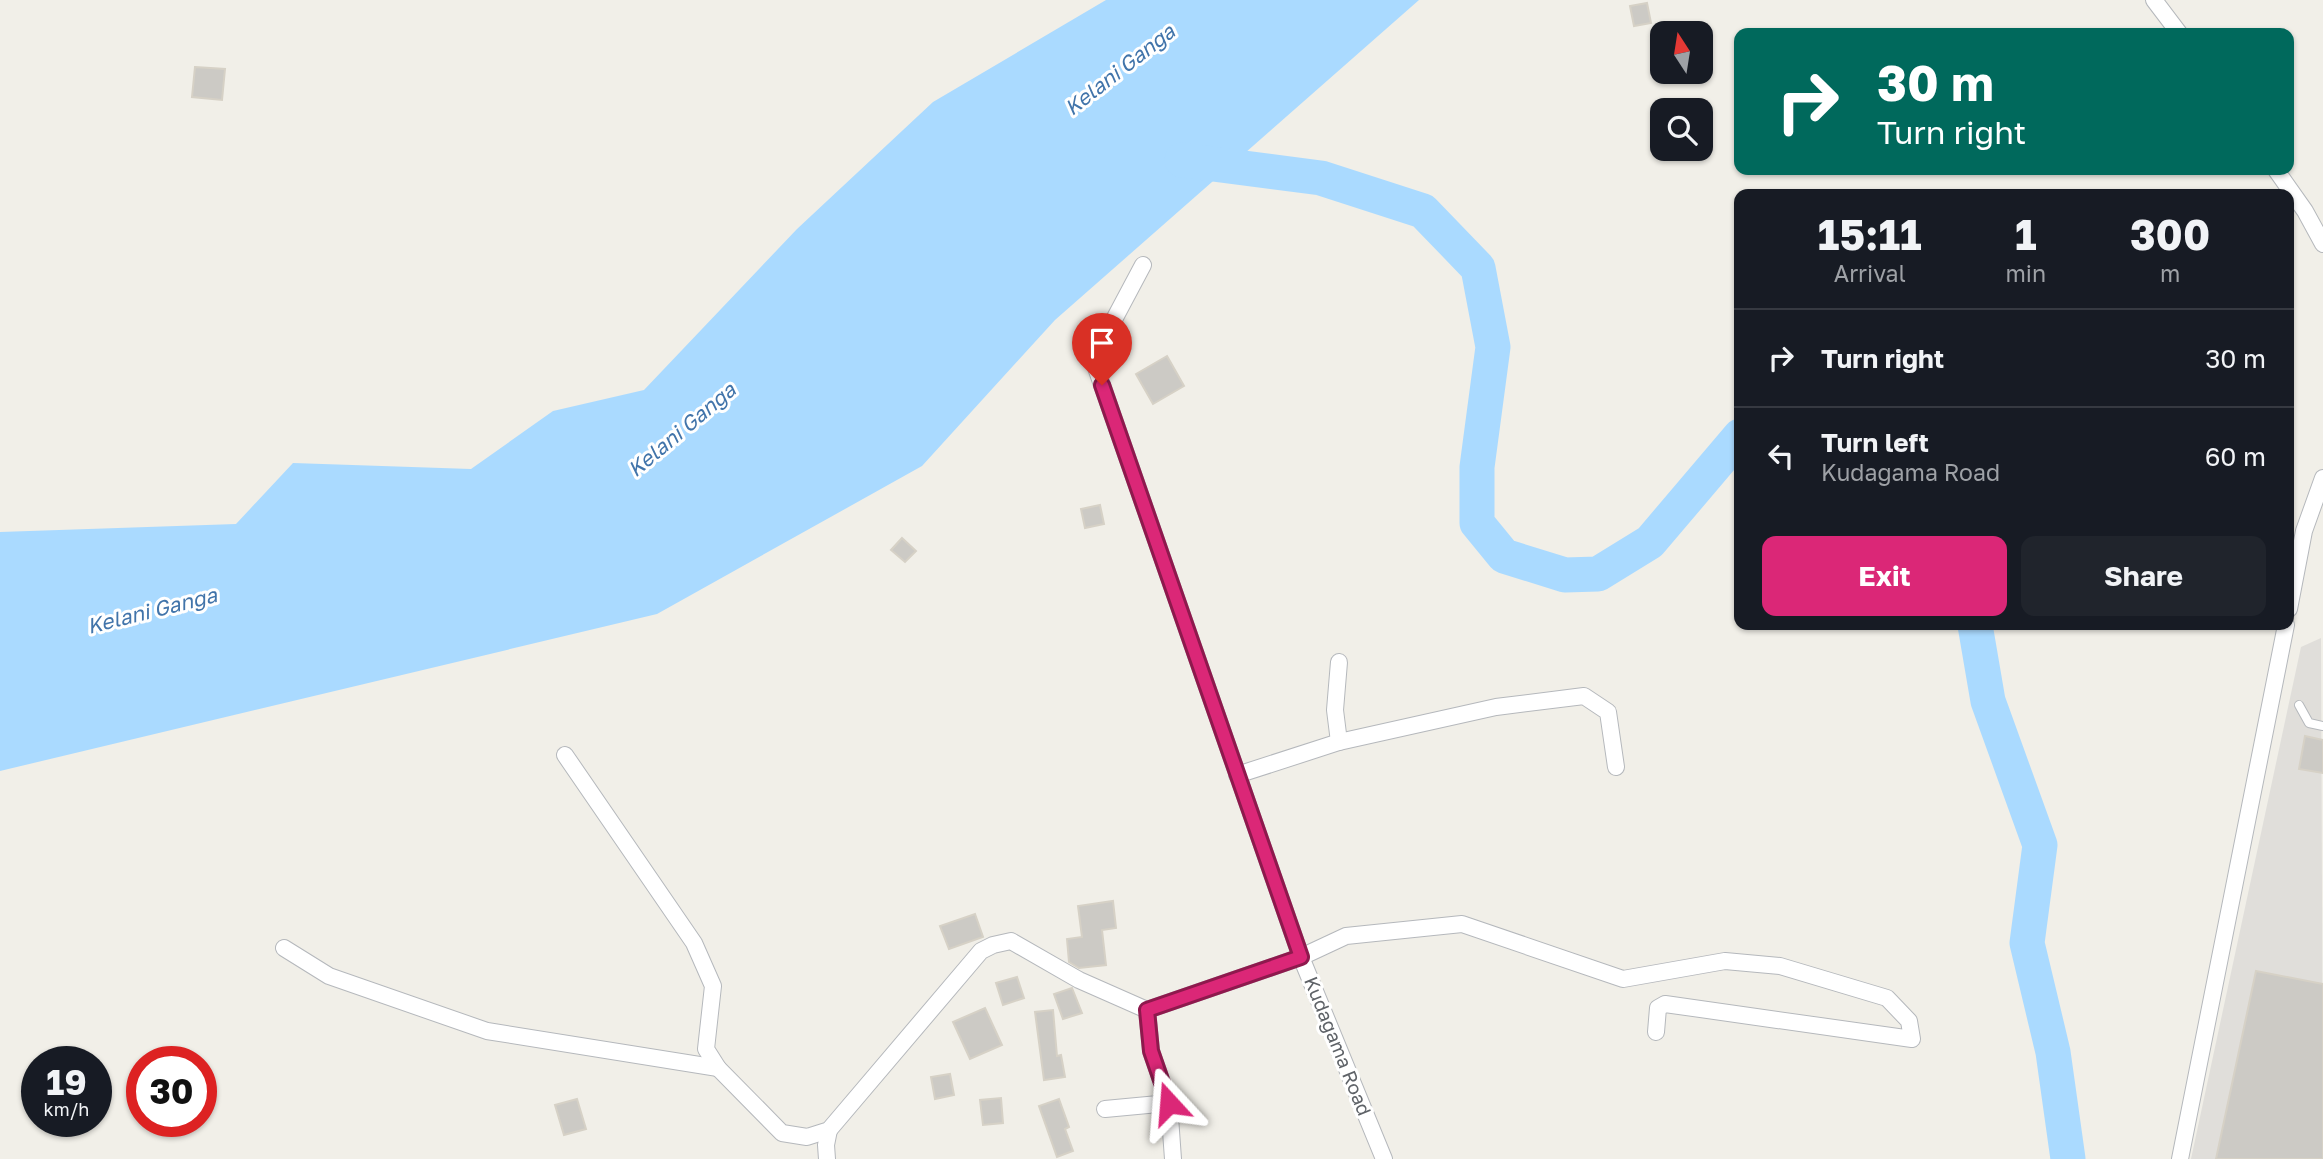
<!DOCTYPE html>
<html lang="en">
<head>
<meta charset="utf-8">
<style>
	body { margin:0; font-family:"Golos Text",sans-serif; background:#20242c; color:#f1f3f6; height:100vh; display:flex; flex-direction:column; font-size:26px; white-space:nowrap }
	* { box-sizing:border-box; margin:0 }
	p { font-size:23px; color:#9ea1a6 }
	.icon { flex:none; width:38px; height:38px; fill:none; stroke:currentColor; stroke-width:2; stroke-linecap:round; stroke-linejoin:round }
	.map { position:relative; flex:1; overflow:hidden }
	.details { position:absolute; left:1734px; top:189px; width:560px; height:441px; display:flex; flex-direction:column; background:#171b24; border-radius:14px; box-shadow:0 2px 5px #0004 }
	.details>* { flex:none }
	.hud { position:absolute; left:1734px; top:28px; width:560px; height:147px; border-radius:14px; box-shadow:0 2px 5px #0004; background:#00695c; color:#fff; overflow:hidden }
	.needle { width:46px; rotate:348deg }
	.fabs { position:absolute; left:1650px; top:21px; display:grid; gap:14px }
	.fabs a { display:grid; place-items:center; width:63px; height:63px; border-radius:14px; background:#171b24; box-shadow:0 2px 5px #0004; font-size:35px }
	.speed { position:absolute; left:21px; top:1046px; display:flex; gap:14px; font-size:35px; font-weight:700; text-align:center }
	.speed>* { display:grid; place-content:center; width:91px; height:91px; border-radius:50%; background:#171b24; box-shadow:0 2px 5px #0004; line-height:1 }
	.speed small { font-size:18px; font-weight:400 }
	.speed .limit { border:10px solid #d22; background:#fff; color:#111 }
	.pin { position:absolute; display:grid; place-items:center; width:60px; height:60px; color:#fff; margin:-72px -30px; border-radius:50% 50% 50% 0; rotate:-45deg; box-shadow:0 0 7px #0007 }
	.pin .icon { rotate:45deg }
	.me { position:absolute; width:77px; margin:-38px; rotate:341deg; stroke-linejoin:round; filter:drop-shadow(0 0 5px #0008) }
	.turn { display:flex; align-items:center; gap:24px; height:147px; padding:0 28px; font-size:32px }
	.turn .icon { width:91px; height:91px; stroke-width:2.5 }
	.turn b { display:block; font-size:49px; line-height:60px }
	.eta { display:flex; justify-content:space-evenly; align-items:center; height:119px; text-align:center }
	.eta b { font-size:42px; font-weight:700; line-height:49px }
	.action { display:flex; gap:14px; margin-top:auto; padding:14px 28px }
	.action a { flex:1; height:80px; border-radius:14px; background:#db2777; color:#fff; font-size:28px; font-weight:700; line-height:80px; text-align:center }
	.action a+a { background:#20242c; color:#f1f3f6 }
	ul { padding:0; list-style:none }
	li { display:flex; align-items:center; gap:21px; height:98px; padding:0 28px; border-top:2px solid #363941 }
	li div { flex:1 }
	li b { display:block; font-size:26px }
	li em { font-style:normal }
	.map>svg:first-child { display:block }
</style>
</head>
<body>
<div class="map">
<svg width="2323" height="1159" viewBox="0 0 2323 1159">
	<rect width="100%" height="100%" fill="#f1efe8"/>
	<path fill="#e0deda" d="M2321 638 2323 1159H2191L2301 647Z"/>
	<path fill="#aadaff" d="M1106 0H1419L1055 320 922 466 657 614 0 771V532L236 524 293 463 471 469 553 411 644 390 797 229 933 102Z"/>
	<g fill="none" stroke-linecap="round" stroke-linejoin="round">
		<g stroke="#aadaff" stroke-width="35">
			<path d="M1182 160 1321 178 1423 211 1478 268 1493 347 1477 467V523L1504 556 1565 575 1598 574 1650 542 1740 436"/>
			<path d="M1975 625 1988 701 2040 845 2027 943 2053 1052 2068 1159"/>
		</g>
	</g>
	<g fill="#cccac5" stroke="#d6d1c6" stroke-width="2">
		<path d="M1647 3 1651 23 1634 26 1630 6Z"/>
		<path d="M195 67 225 69 222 100 192 97Z"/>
		<path d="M1167 356 1184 386 1153 404 1136 374Z"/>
		<path d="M1100 505 1104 524 1085 528 1081 509Z"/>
		<path d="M902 538 916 551 905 562 891 550Z"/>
		<path d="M2305 736 2323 740V773L2299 769Z"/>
		<path d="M1113 901 1116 928 1102 930 1106 965 1079 968 1069 962 1067 939 1082 937 1078 906Z"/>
		<path d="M975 914 983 937 949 949 940 926Z"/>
		<path d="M2256 971 2323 984V1159H2216Z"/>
		<path d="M1017 977 1024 998 1003 1005 996 983Z"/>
		<path d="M1072 988 1082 1013 1063 1019 1054 994Z"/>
		<path d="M985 1008 1002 1045 970 1059 953 1022Z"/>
		<path d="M1053 1010 1057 1056 1061 1055 1065 1077 1044 1080 1035 1012Z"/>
		<path d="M950 1074 954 1095 935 1099 931 1077Z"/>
		<path d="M1001 1098 1003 1123 983 1125 980 1100Z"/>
		<path d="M577 1099 586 1129 564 1135 555 1105Z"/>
		<path d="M1059 1099 1069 1127 1065 1129 1073 1151 1057 1157 1039 1106Z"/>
	</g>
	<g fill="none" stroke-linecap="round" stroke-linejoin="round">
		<defs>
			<path id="service" d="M2299 705 2309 723 2323 726"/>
			<g id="minor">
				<path d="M2154 0 2179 33"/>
				<path d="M2276 170 2305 211 2323 244"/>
				<path d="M1143 265 1093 359 1301 957 1384 1159"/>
				<path d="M2289 609 2304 531 2323 478"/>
				<path d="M1339 662 1335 710 1339 742"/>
				<path d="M565 755 694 943 713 986 706 1049 718 1068 782 1133 807 1137 829 1130 981 951 993 945 1011 941 1079 980 1147 1010 1301 957 1346 936 1462 924 1623 979 1725 961 1780 966 1887 998 1909 1021 1912 1039 1665 1004 1658 1008 1656 1032"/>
				<path d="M1237 775 1339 742 1496 707 1584 696 1608 712 1616 767"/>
				<path d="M284 948 329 976 487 1031 718 1068"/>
				<path d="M1147 1010 1151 1051 1169 1103 1173 1159"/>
				<path d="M1105 1109 1169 1103"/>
				<path d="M827 1159 826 1145 829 1130"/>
				<path d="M2180 1159 2286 625"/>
			</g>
		</defs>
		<use href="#service" stroke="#b5b8bc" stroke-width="10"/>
		<use href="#minor" stroke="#b5b8bc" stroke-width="18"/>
		<use href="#service" stroke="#fff" stroke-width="8"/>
		<use href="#minor" stroke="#fff" stroke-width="16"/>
	</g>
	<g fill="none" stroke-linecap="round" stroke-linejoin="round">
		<defs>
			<path id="route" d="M1102 385 1301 957 1147 1010 1151 1051 1169 1103"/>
		</defs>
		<use href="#route" stroke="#8e194d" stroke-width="18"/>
		<use href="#route" stroke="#db2777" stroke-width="12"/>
	</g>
	<g text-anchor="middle" stroke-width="6" stroke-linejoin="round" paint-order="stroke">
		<g font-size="19" fill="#5f6368" stroke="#fff">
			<text transform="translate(1338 1046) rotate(68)" y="7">Kudagama Road</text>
		</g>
		<g font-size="21" font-style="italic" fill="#4174aa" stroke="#fff">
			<text transform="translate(1120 70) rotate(-38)" y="7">Kelani Ganga</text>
			<text transform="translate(682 430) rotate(-40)" y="7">Kelani Ganga</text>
			<text transform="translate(152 611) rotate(-14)" y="7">Kelani Ganga</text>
		</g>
	</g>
</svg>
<div class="fabs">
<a><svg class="needle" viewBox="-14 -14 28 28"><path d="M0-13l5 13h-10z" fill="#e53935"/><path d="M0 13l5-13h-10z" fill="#9ea1a6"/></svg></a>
<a><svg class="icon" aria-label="search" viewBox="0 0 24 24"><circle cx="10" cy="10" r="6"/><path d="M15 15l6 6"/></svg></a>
</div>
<div class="speed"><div>19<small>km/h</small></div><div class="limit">30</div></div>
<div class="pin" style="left:1102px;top:385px;background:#d93025"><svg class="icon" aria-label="arrive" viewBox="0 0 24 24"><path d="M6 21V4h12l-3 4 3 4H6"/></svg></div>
<svg class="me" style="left:1169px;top:1103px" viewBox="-20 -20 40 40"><path d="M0-17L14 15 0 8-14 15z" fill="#db2777" stroke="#fff" stroke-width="4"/></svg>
<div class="hud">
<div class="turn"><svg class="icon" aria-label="right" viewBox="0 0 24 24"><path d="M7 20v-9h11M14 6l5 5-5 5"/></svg><div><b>30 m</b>Turn right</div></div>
</div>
<section class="details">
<div class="eta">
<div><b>15:11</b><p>Arrival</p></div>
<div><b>1</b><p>min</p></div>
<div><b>300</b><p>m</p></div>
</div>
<ul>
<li><svg class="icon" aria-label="right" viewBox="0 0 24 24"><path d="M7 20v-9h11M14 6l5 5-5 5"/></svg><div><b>Turn right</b></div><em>30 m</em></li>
<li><svg class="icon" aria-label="left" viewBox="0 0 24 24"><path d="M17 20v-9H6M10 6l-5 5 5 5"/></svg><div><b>Turn left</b><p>Kudagama Road</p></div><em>60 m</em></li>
</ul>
<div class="action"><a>Exit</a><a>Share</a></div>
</section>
</div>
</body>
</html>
